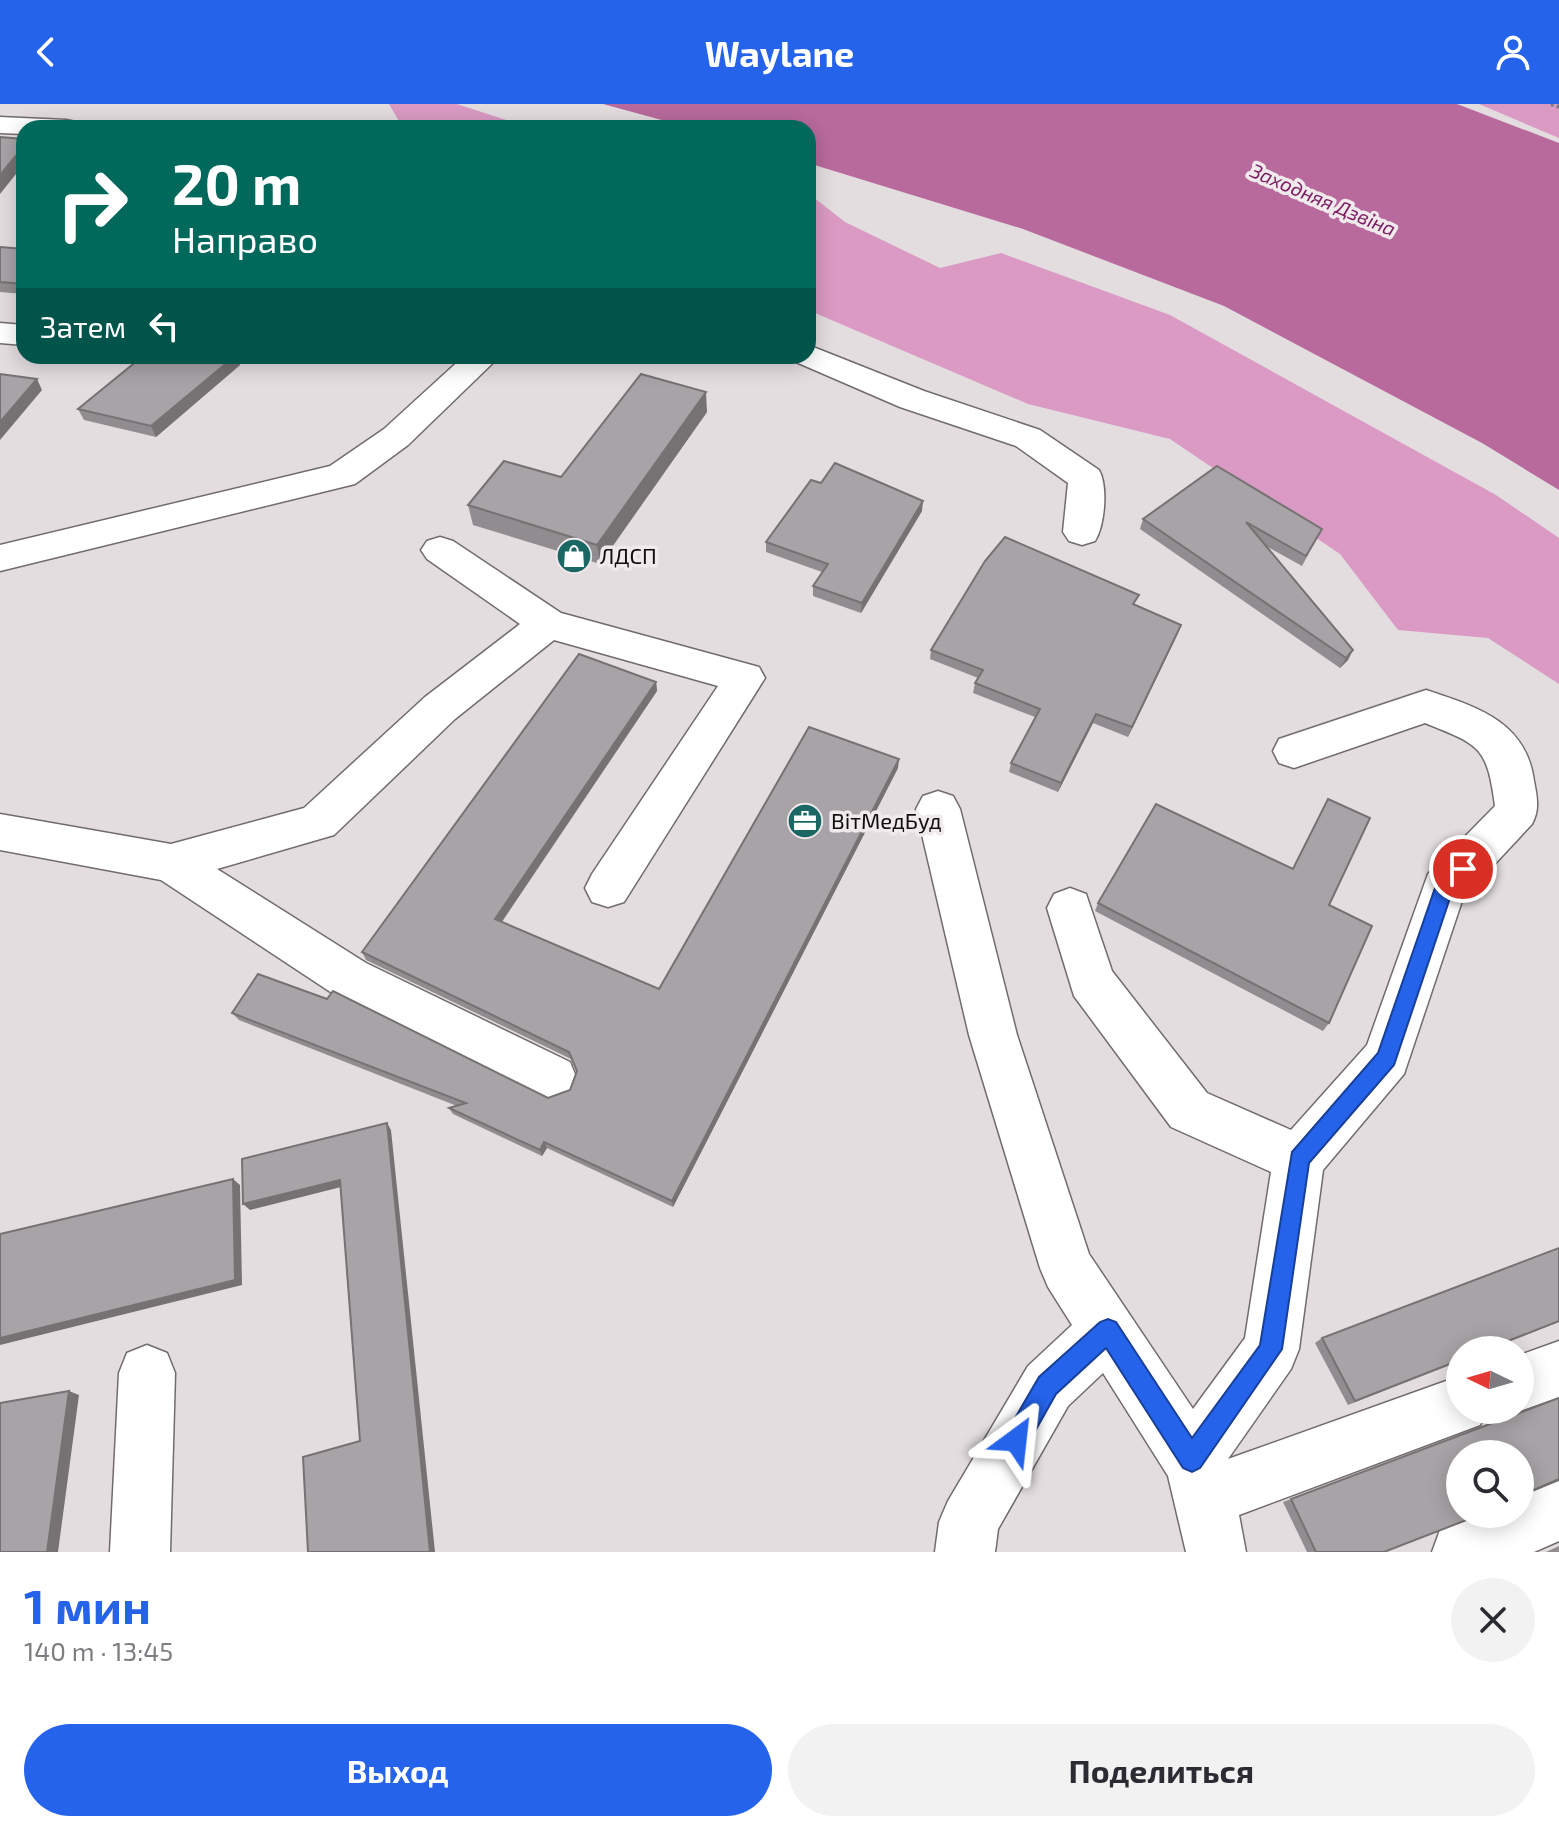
<!DOCTYPE html>
<html lang="ru">
<head>
<meta charset="utf-8">
<style>
	body { margin:0; font-family:"Exo 2",sans-serif; background:#f2f2f3; color:#2b2b33; height:100vh; display:flex; flex-direction:column; font-size:30px; white-space:nowrap }
	* { box-sizing:border-box; margin:0 }
	p { font-size:26px; color:#7c7c81 }
	.icon { flex:none; width:44px; height:44px; fill:none; stroke:currentColor; stroke-width:2; stroke-linecap:round; stroke-linejoin:round }
	.map { position:relative; height:1448px; overflow:hidden }
	.side { display:flex; flex-direction:column; background:#fff; flex:1 }
	.side>* { flex:none }
	.hud { position:absolute; left:16px; top:16px; width:800px; height:244px; border-radius:24px; box-shadow:0 4px 20px #0003; background:#00695c; color:#fff; overflow:hidden }
	.needle { width:52px; rotate:275deg }
	.buttons { position:absolute; left:1446px; top:1232px; display:grid; gap:16px }
	.buttons a { display:grid; place-items:center; width:88px; height:88px; border-radius:50%; background:#fff; box-shadow:0 4px 20px #0003; font-size:40px }
	.pin { position:absolute; display:grid; place-items:center; width:68px; height:68px; color:#fff; margin:-34px; border:4px solid #fff; border-radius:50%; box-shadow:0 2px 8px #0007 }
	.me { position:absolute; width:88px; margin:-44px; rotate:30deg; stroke-linejoin:round; filter:drop-shadow(0 0 6px #0008) }
	.turn { display:flex; align-items:center; gap:28px; height:168px; padding:0 24px; font-size:36px }
	.turn .icon { width:104px; height:104px; stroke-width:2.5 }
	.turn b { display:block; font-size:56px; line-height:68px }
	.then { display:flex; align-items:center; height:76px; padding:0 24px; background:#0003; gap:16px; font-size:30px }
	.round { display:grid; place-items:center; flex:none; width:84px; height:84px; border-radius:42px; background:#f2f2f3 }
	.headline { display:flex; align-items:center; justify-content:space-between; height:136px; padding:0 24px }
	h1 { font-size:48px; font-weight:700; line-height:60px; color:#2563eb }
	.cta { display:flex; gap:16px; margin-top:auto; padding:16px 24px }
	.cta a { flex:1; height:92px; border-radius:48px; background:#2563eb; color:#fff; font-size:32px; font-weight:700; line-height:92px; text-align:center }
	.cta a+a { background:#f2f2f3; color:#2b2b33 }
	header { display:flex; justify-content:space-between; align-items:center; height:104px; padding:0 24px; background:#2563eb; color:#fff; font-size:36px; font-weight:700 }
	.map>svg:first-child { display:block }
</style>
</head>
<body>
<header><svg class="icon" aria-label="back" viewBox="0 0 24 24"><path d="M15 5l-7 7 7 7"/></svg>Waylane<svg class="icon" aria-label="person" viewBox="0 0 24 24"><circle cx="12" cy="8" r="4"/><path d="M4 21q1-7 8-7t8 7"/></svg></header>
<div class="map">
<svg width="1559" height="1448" viewBox="0 0 1559 1448">
	<rect width="100%" height="100%" fill="#e3dde0"/>
	<g fill="#da9ac3">
		<path d="M389 0H457L531 24H403Z"/>
		<path d="M1479 0H1559V34Z"/>
		<path d="M808 89 845 118 940 164 1001 149 1170 211 1496 391 1559 434V580L1488 534 1398 526 1340 450 1170 335 1028 300 808 206Z"/>
	</g>
	<path fill="#b86a9d" d="M603 0H1457L1559 39V386L1482 339 1224 202 1023 125 808 59V24H691Z"/>
	<g fill="none" stroke-linecap="round" stroke-linejoin="round">
		<defs>
			<g id="minor">
				<path d="M0 13 66 16 76 18 80 24H24V30L0 29Z"/>
				<path d="M0 219 24 221V241L0 239Z"/>
				<path d="M808 241 924 287 1040 326 1099 366C1108 382 1105 421 1095 437L1082 441 1069 437 1063 428 1068 379 1016 342 900 303 796 258 792 252H808Z"/>
				<path d="M464 252H500L408 341 355 380 0 467V441L330 362 384 325Z"/>
				<path d="M440 433 453 437 561 509 759 563 765 574 624 798 608 803 592 798 585 784 592 770 718 582 554 536 455 615 334 731 217 765 366 859 570 958 577 975 570 992 552 998 332 889 161 776 0 746V710L171 740 304 704 425 593 520 520 427 455 421 446 427 437Z"/>
				<path d="M1426 586C1477 603 1526 617 1534 677 1537 693 1540 705 1532 720L1463 794 1404 970 1323 1066 1299 1245 1291 1265 1228 1355 1460 1272V1306H1487L1480 1321 1239 1411 1246 1448H1186L1168 1372 1103 1269 1068 1302 998 1425 995 1448H935L939 1418 948 1397 1028 1262 1072 1221 1048 1183 1040 1164 969 931 916 705 923 692 938 687 953 692 960 705 1017 931 1089 1150 1193 1305 1245 1234 1271 1068 1171 1023 1074 892 1047 804 1054 790 1070 784 1086 790 1112 867 1207 989 1291 1026 1367 941 1428 770 1495 702C1487 641 1479 641 1425 619L1294 664 1279 659 1273 647 1279 635Z"/>
				<path d="M1559 1237V1293L1520 1307 1516 1306H1520V1251Z"/>
				<path d="M147 1241 167 1249 175 1269 170 1448H110L119 1269 127 1249Z"/>
				<path d="M1559 1377V1437L1534 1448H1432L1440 1426 1480 1410H1520V1393Z"/>
			</g>
		</defs>
		<use href="#minor" stroke="#716b6e" stroke-width="3"/>
		<path stroke="#7f7b7d" stroke-width="4" stroke-dasharray="3 3" stroke-linecap="butt" d="M1551 0 1559 3"/>
		<use href="#minor" fill="#fff" fill-rule="evenodd"/>
	</g>
	<g fill="#908c8f">
		<path d="M0 143 24 145V190L0 188Z"/>
		<path d="M143 252H237L240 261 156 333 84 316 78 305Z"/>
		<path d="M707 308 600 460 473 421 468 401 561 373Z"/>
		<path d="M1217 362 1322 425 1302 462 1266 442 1348 556 1340 564 1140 425 1143 415Z"/>
		<path d="M922 407 861 509 813 492V482L822 468 766 448V438Z"/>
		<path d="M1135 501 1181 521 1177 531 1128 633 1093 619 1058 688 1009 668 1011 659 1035 613 973 589 975 579 978 574 930 555 931 546Z"/>
		<path d="M656 578 657 587 502 818 659 885 898 664 673 1103 547 1044 542 1052 453 1010 449 1004 457 1002 239 916 232 909 548 994 570 986 577 968 571 955 366 856 362 848Z"/>
		<path d="M1328 695 1329 919 1323 927 1095 807 1098 799 1292 765Z"/>
		<path d="M1559 1144V1218L1348 1301 1315 1239 1322 1234Z"/>
		<path d="M1559 1294 1529 1388 1384 1448H1307L1283 1398Z"/>
		<path d="M1559 1442V1448H1546Z"/>
	</g>
	<g fill="#767274">
		<path d="M24 42V60L0 90V71Z"/>
		<path d="M235 252H237L240 261 156 333 151 322Z"/>
		<path d="M37 275 42 286 0 336V318Z"/>
		<path d="M706 288 707 308 600 460 597 441Z"/>
		<path d="M923 397 922 407 861 509 862 499Z"/>
		<path d="M1181 521 1177 531 1128 633 1132 623Z"/>
		<path d="M1353 546 1348 556 1340 564 1346 554Z"/>
		<path d="M656 578 657 587 498 823 495 815Z"/>
		<path d="M1096 610 1093 619 1058 688 1061 679Z"/>
		<path d="M899 655 898 664 673 1103 672 1097Z"/>
		<path d="M387 1019 391 1026 435 1448H430Z"/>
		<path d="M544 1038 547 1044 542 1052 540 1046Z"/>
		<path d="M233 1075 240 1081 242 1181 0 1241V1234Z"/>
		<path d="M340 1076 345 1082 250 1106 243 1100Z"/>
		<path d="M69 1287 79 1291 58 1448H47Z"/>
	</g>
	<g fill="#a8a3a6" stroke="#767274" stroke-width="2">
		<path d="M0 33 24 35V42L0 71Z"/>
		<path d="M0 143 24 145V180L0 178Z"/>
		<path d="M143 252H235L151 322 78 305Z"/>
		<path d="M0 270 37 275 0 318Z"/>
		<path d="M641 270 706 288 597 441 468 401 504 357 561 373Z"/>
		<path d="M835 359 923 397 862 499 813 482 828 460 766 438 811 376 821 379Z"/>
		<path d="M1217 362 1322 425 1306 452 1246 418 1353 546 1346 554 1143 415Z"/>
		<path d="M1005 433 1139 491 1133 500 1181 521 1132 623 1096 610 1061 679 1011 659 1040 605 975 579 983 566 931 546 985 457Z"/>
		<path d="M579 550 656 578 495 815 659 885 809 623 899 655 672 1097 544 1038 540 1046 449 1004 466 999 232 909 258 870 327 895 333 887 548 994 570 986 577 967 569 948 362 848Z"/>
		<path d="M1328 695 1370 714 1329 801 1372 822 1329 919 1098 799 1156 700 1293 765Z"/>
		<path d="M387 1019 430 1448H308L303 1353 360 1337 340 1076 243 1100 242 1055Z"/>
		<path d="M233 1075 235 1176 0 1234V1130Z"/>
		<path d="M1559 1144V1217L1485 1246H1460V1256L1355 1297 1322 1234Z"/>
		<path d="M69 1287 47 1448H0V1299Z"/>
		<path d="M1559 1294V1375L1529 1388 1527 1392 1520 1395V1350H1460V1410H1482L1384 1448H1316L1291 1395Z"/>
	</g>
	<path fill="#2563eb" stroke="#184099" stroke-width="2" d="M1463 757 1469 759 1472 765 1452 788 1394 961 1309 1059 1282 1245 1200 1364 1192 1368 1183 1364 1106 1244 1056 1290 1025 1345 1016 1348 1007 1345 1004 1336 1007 1328 1039 1273 1100 1218 1108 1215 1116 1218 1192 1334 1260 1241 1292 1048 1378 949 1435 784 1456 759Z"/>
	<defs>
		<symbol id="shop-disc" viewBox="-11 -11 22 22"><circle r="9.5" fill="#1a6764" stroke="#f0eaed"/><path d="M-5-2.5h2.3a2.7 3.5 0 0 1 5.4 0H5L5.5 6h-11ZM-1.5-2.5h3a1.5 2.3 0 0 0-3 0Z" fill="#fff"/></symbol>
		<symbol id="office-disc" viewBox="-11 -11 22 22"><circle r="9.5" fill="#1a6764" stroke="#f0eaed"/><path d="M-6-3h4V-5.5h4V-3h4V5H-6ZM-1-4.5V-3h2v-1.5ZM-6 0V1H6V0Z" fill="#fff"/></symbol>
	</defs>
	<g fill-rule="evenodd">
		<use href="#shop-disc" x="554" y="432" width="40" height="40"/>
		<use href="#office-disc" x="785" y="697" width="40" height="40"/>
	</g>
	<g text-anchor="middle" stroke-width="7" stroke-linejoin="round" paint-order="stroke">
		<g font-size="20" font-style="italic" fill="#7b1c61" stroke="#f0eaed">
			<text transform="translate(1323 96) rotate(23)" y="7">Заходняя Дзвіна</text>
		</g>
		<g font-size="22" fill="#0f0d0e" stroke="#f0eaed" text-anchor="start">
			<text x="600" y="460">ЛДСП</text>
			<text x="831" y="725">ВітМедБуд</text>
		</g>
	</g>
</svg>
<div class="buttons">
<a><svg class="needle" viewBox="-14 -14 28 28"><path d="M0-13l5 13h-10z" fill="#e53935"/><path d="M0 13l5-13h-10z" fill="#7c7c81"/></svg></a>
<a><svg class="icon" aria-label="search" viewBox="0 0 24 24"><circle cx="10" cy="10" r="6"/><path d="M15 15l6 6"/></svg></a>
</div>
<div class="pin" style="left:1463px;top:765px;background:#d93025"><svg class="icon" aria-label="arrive" viewBox="0 0 24 24"><path d="M6 21V4h12l-3 4 3 4H6"/></svg></div>
<svg class="me" style="left:1016px;top:1336px" viewBox="-20 -20 40 40"><path d="M0-17L14 15 0 8-14 15z" fill="#2563eb" stroke="#fff" stroke-width="4"/></svg>
<div class="hud">
<div class="turn"><svg class="icon" aria-label="right" viewBox="0 0 24 24"><path d="M7 20v-9h11M14 6l5 5-5 5"/></svg><div><b>20 m</b>Направо</div></div>
<div class="then">Затем<svg class="icon" aria-label="left" viewBox="0 0 24 24"><path d="M17 20v-9H6M10 6l-5 5 5 5"/></svg></div>
</div>
</div>
<section class="side">
<div class="headline"><div><h1>1 мин</h1><p>140 m · 13:45</p></div><a class="round"><svg class="icon" aria-label="close" viewBox="0 0 24 24"><path d="M6 6l12 12M18 6L6 18"/></svg></a></div>
<div class="cta"><a>Выход</a><a>Поделиться</a></div>
</section>
</body>
</html>
